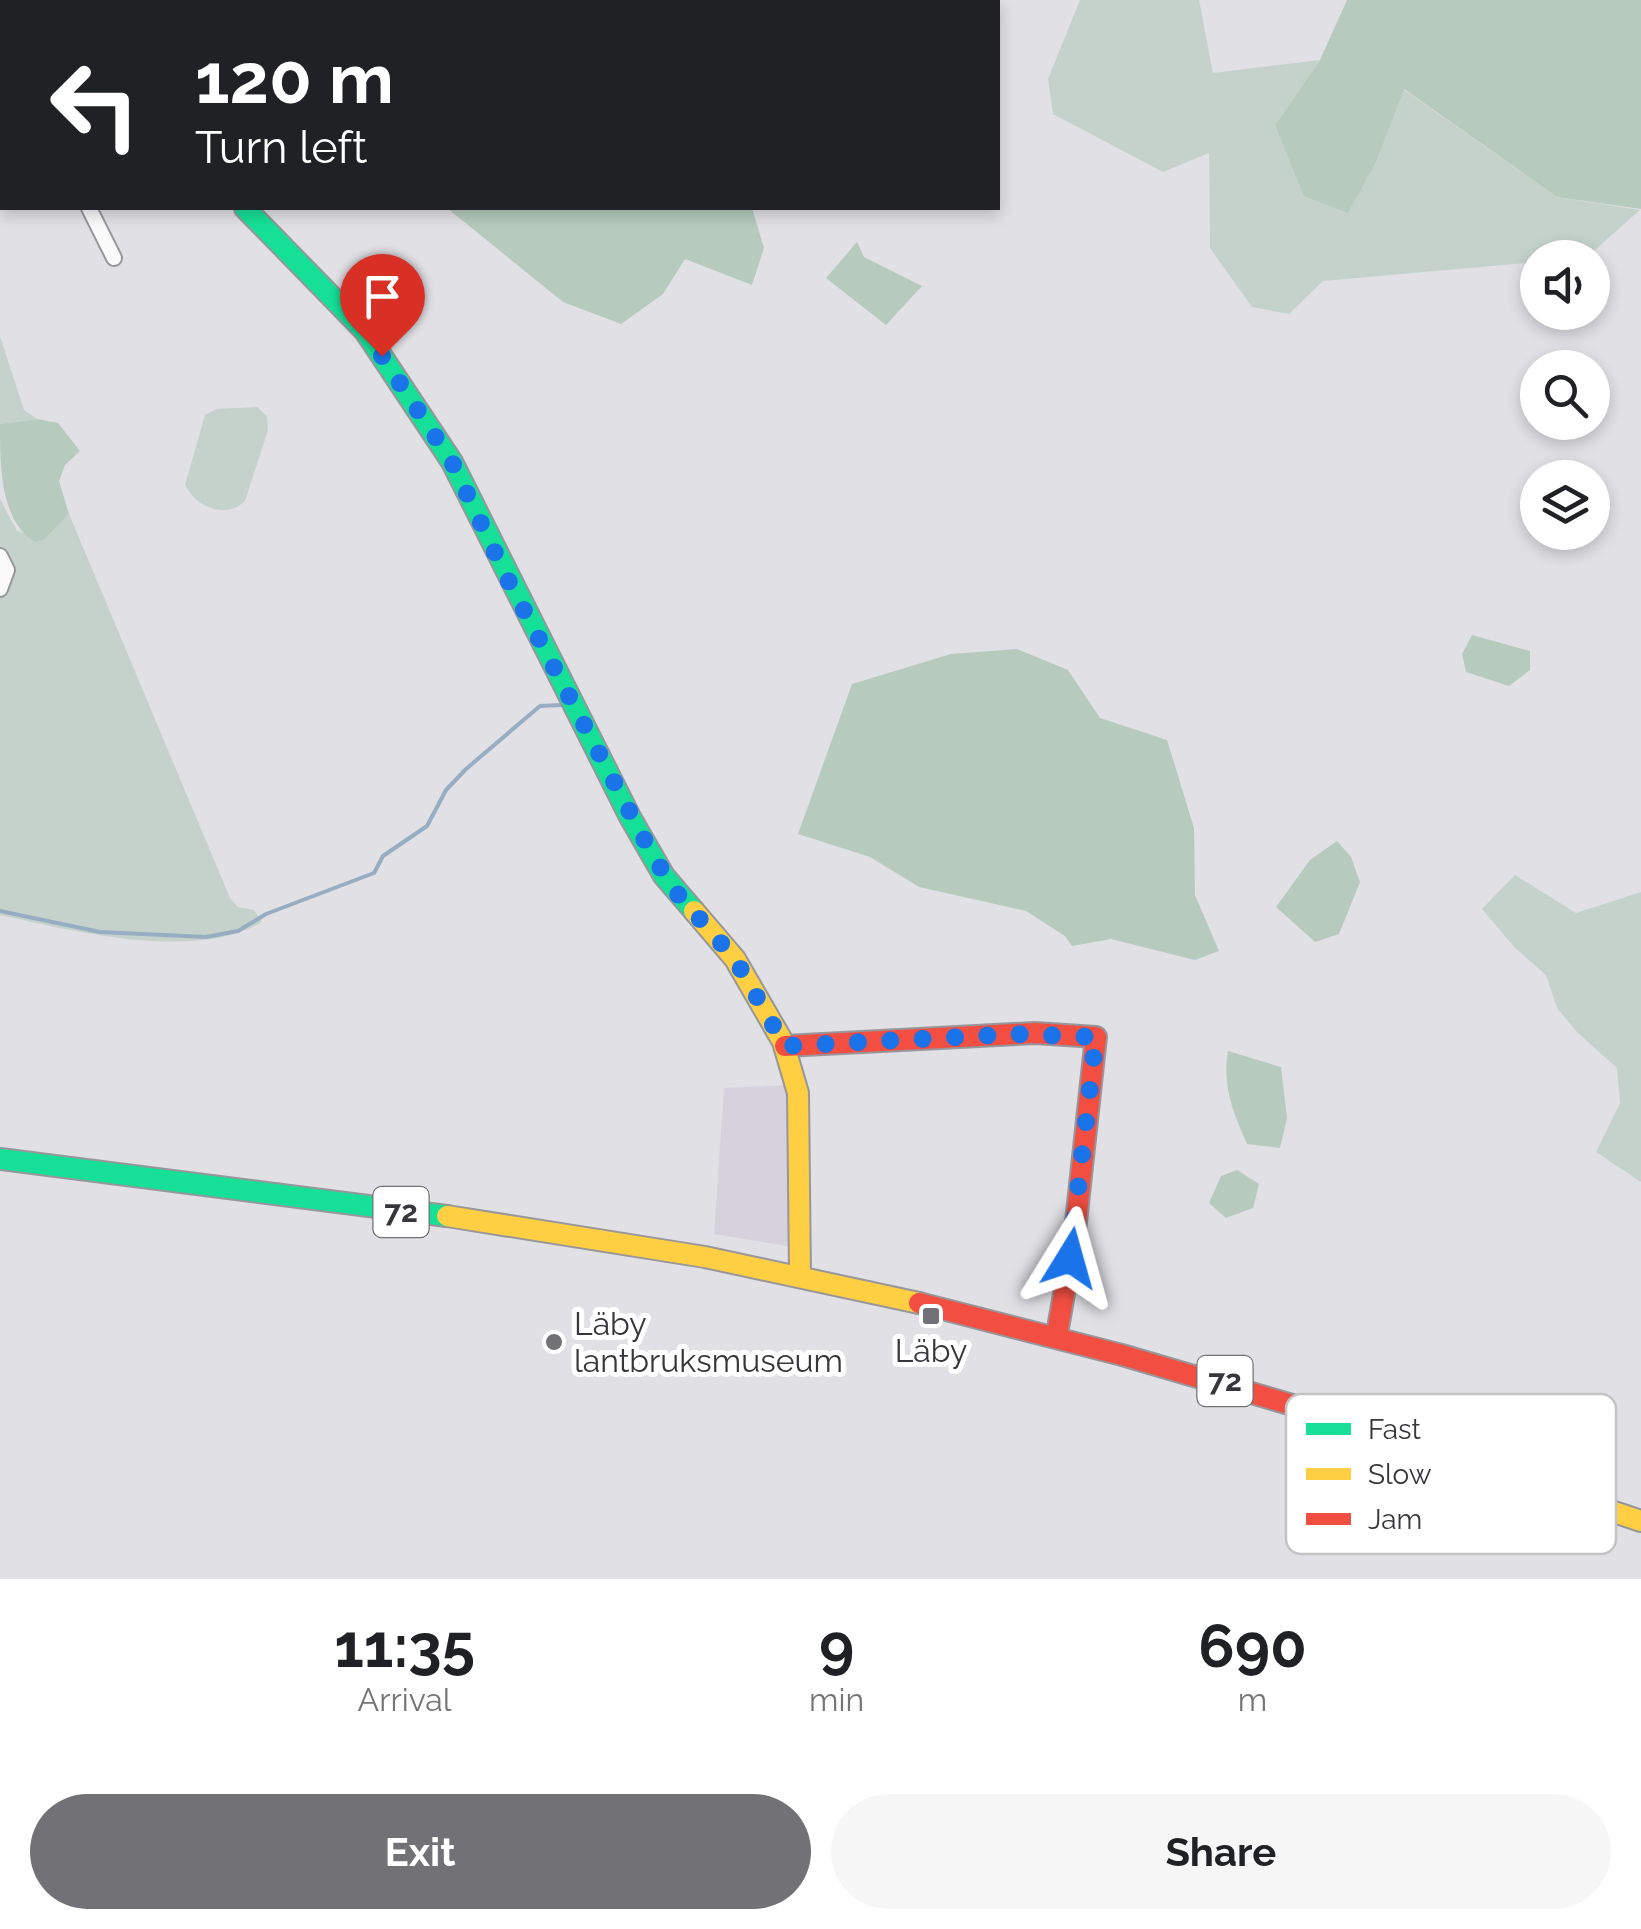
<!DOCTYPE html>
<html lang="en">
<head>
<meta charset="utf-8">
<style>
	body { margin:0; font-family:Raleway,sans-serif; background:#f6f6f6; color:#202124; height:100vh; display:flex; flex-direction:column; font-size:38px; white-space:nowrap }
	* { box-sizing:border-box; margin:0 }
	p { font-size:32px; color:#757577 }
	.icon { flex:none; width:55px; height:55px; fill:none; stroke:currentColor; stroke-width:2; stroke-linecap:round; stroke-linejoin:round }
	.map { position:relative; height:1579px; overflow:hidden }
	.details { display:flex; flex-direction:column; background:#fff; flex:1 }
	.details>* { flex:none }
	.hud { position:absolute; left:0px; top:0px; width:1000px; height:210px; box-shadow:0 5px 15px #0003; background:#202124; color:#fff; overflow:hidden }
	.tools { position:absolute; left:1520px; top:240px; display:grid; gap:20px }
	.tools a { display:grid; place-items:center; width:90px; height:90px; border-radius:50%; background:#fff; box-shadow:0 5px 15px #0003; font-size:50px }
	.pin { position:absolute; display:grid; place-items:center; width:85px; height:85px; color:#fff; margin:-102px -42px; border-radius:50% 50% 50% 0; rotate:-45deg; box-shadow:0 0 10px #0007 }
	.pin .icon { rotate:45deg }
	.me { position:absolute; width:110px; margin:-55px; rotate:8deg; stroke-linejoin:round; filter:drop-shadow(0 0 8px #0008) }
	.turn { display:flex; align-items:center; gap:35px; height:210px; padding:0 30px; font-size:45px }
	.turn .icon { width:130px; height:130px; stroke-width:2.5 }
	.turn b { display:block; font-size:70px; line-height:85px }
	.eta { display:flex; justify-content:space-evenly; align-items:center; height:170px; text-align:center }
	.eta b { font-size:60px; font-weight:700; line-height:70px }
	.button { display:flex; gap:20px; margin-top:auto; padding:20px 30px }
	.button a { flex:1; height:115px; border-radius:60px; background:#727276; color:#fff; font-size:40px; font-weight:700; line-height:115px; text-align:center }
	.button a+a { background:#f6f6f6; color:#202124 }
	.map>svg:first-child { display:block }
</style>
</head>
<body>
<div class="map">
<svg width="1641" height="1579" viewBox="0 0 1641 1579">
	<rect width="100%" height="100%" fill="#e1e0e5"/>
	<path fill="#d5d2de" d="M792 1085 793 1247 714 1234 724 1088Z"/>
	<g fill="#c5d2cb">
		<path d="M1080 0H1199L1213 73 1320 60 1275 125 1377 160 1403 89 1557 197 1640 210 1587 257 1538 258 1537 262 1323 281 1289 314 1252 307 1210 248 1209 153 1163 172 1053 114 1048 79Z"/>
		<path d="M0 336 24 410 37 419 0 424Z"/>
		<path d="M257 407 267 416 268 430 245 501C225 520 196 507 185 485L205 415 216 409Z"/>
		<path d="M0 499 17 531 45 539 69 514 230 898 238 907 254 910 262 922C194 962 73 931 0 915Z"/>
		<path d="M1515 875 1576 913 1641 892V1182L1596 1152 1620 1103 1617 1068 1577 1032 1557 1008 1546 975 1515 948 1482 909Z"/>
	</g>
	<g fill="#b6cbbe">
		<path d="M1347 0H1641V209L1557 197 1404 89 1377 160 1348 213 1304 196 1275 125 1320 60Z"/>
		<path d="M447 208H752L764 248 752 285 685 259 663 294 621 324 563 302Z"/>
		<path d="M857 242 864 257 922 286 886 325 826 278Z"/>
		<path d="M37 419 58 423 80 451 65 465 59 481 69 514 45 539 35 542C0 521 0 465 0 424Z"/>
		<path d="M1472 635 1530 651V670L1509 686 1466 672 1462 654Z"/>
		<path d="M1017 649 1068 670 1100 718 1167 740 1194 828 1195 895 1219 951 1195 960 1111 939 1072 946 1065 936 1026 911 919 887 870 857 798 834 852 684 951 654Z"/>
		<path d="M1337 841 1351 857 1360 882 1339 934 1315 942 1276 907 1310 860Z"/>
		<path d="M1228 1051 1281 1067 1287 1118 1280 1148 1247 1144C1233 1112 1222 1086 1228 1051Z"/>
		<path d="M1237 1170 1259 1184 1253 1208 1226 1218 1209 1203 1221 1176Z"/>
	</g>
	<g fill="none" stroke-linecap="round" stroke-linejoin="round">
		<path stroke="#96adc2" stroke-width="4" d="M0 911 100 932 206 937 238 931 266 914 374 873 383 856 427 826 446 790 466 769 540 706 561 705"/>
		<defs>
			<g id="street">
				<path d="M0 185H2"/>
				<path d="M89 208 114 258"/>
				<path d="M0 556 7 570 0 589"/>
			</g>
			<g id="fast">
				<path d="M71 0 73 2"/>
				<path d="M245 208 365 331 452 462 630 817 664 876 694 911"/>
				<path d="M0 1159 447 1216"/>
			</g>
			<g id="slow">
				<path d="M694 911 735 959 783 1042 798 1093 800 1276"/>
				<path d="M447 1216 705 1257 919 1303"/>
				<path d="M1306 1409 1641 1521"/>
			</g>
			<g id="jam">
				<path d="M785 1046 1035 1033 1096 1037 1075 1231 1057 1334"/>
				<path d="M919 1303 1122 1355 1306 1409"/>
			</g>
		</defs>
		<use href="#street" stroke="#97969a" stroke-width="18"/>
		<use href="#fast" stroke="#97969a" stroke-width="24"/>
		<use href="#slow" stroke="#97969a" stroke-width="24"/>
		<use href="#jam" stroke="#97969a" stroke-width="24"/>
		<use href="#street" stroke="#fafafb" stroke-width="14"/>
		<use href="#fast" stroke="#16e098" stroke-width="20"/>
		<use href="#slow" stroke="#ffcf43" stroke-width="20"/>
		<use href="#jam" stroke="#f24e42" stroke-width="20"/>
	</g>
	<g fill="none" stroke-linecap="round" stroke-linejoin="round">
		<path stroke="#1a73e8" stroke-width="18" stroke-dasharray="0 32.4" d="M382 356 452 462 506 576 653 856 676 892 735 959 785 1046 1015 1034 1096 1037 1070 1258"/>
	</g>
	<g fill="#727276" stroke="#fff" stroke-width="4">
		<rect x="921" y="1306" width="20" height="20" rx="5"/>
		<circle cx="554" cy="1342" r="10"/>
	</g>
	<g text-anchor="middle" stroke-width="10" stroke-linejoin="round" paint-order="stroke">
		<g fill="#fff" stroke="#737275" stroke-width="2.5">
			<rect x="373.5" y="1187" width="55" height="50" rx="8"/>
			<rect x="1197.5" y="1356" width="55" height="50" rx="8"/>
		</g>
		<g font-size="30" font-weight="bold" fill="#37363a">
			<text x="401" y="1222">72</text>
			<text x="1225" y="1391">72</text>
		</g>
		<g font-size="32" fill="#37363a" stroke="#fff" text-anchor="start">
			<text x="574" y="1335">Läby<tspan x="574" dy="37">lantbruksmuseum</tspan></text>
			<text x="931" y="1362" text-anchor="middle">Läby</text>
		</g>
	</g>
	<rect x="1286" y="1394" width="330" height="160" rx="15" fill="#fff" stroke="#c3c3c4" stroke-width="2.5"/>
	<rect x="1306" y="1423" width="45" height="12" fill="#16e098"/>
	<rect x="1306" y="1468" width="45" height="12" fill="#ffcf43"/>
	<rect x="1306" y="1513" width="45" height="12" fill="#f24e42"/>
	<g font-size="28" fill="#37363a">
		<text x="1368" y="1439">Fast</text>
		<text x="1368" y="1484">Slow</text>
		<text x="1368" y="1529">Jam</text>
	</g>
</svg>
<div class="tools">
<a><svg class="icon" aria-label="sound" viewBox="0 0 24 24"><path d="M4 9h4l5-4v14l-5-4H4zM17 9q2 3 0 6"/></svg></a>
<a><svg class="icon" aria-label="search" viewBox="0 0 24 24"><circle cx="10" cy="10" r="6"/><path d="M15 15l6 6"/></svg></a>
<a><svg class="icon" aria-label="layers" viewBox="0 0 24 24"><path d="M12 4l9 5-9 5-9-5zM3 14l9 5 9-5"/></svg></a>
</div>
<div class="pin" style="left:382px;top:356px;background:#d93025"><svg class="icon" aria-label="arrive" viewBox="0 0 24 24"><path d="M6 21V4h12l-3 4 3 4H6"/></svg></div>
<svg class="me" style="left:1070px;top:1258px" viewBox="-20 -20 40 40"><path d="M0-17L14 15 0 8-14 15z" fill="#1a73e8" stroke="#fff" stroke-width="4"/></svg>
<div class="hud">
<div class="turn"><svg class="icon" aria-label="left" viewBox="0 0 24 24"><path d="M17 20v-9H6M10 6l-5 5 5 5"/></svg><div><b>120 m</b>Turn left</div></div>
</div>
</div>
<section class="details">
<div class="eta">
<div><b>11:35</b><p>Arrival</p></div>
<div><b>9</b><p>min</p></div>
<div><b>690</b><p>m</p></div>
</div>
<div class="button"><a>Exit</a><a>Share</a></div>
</section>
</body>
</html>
